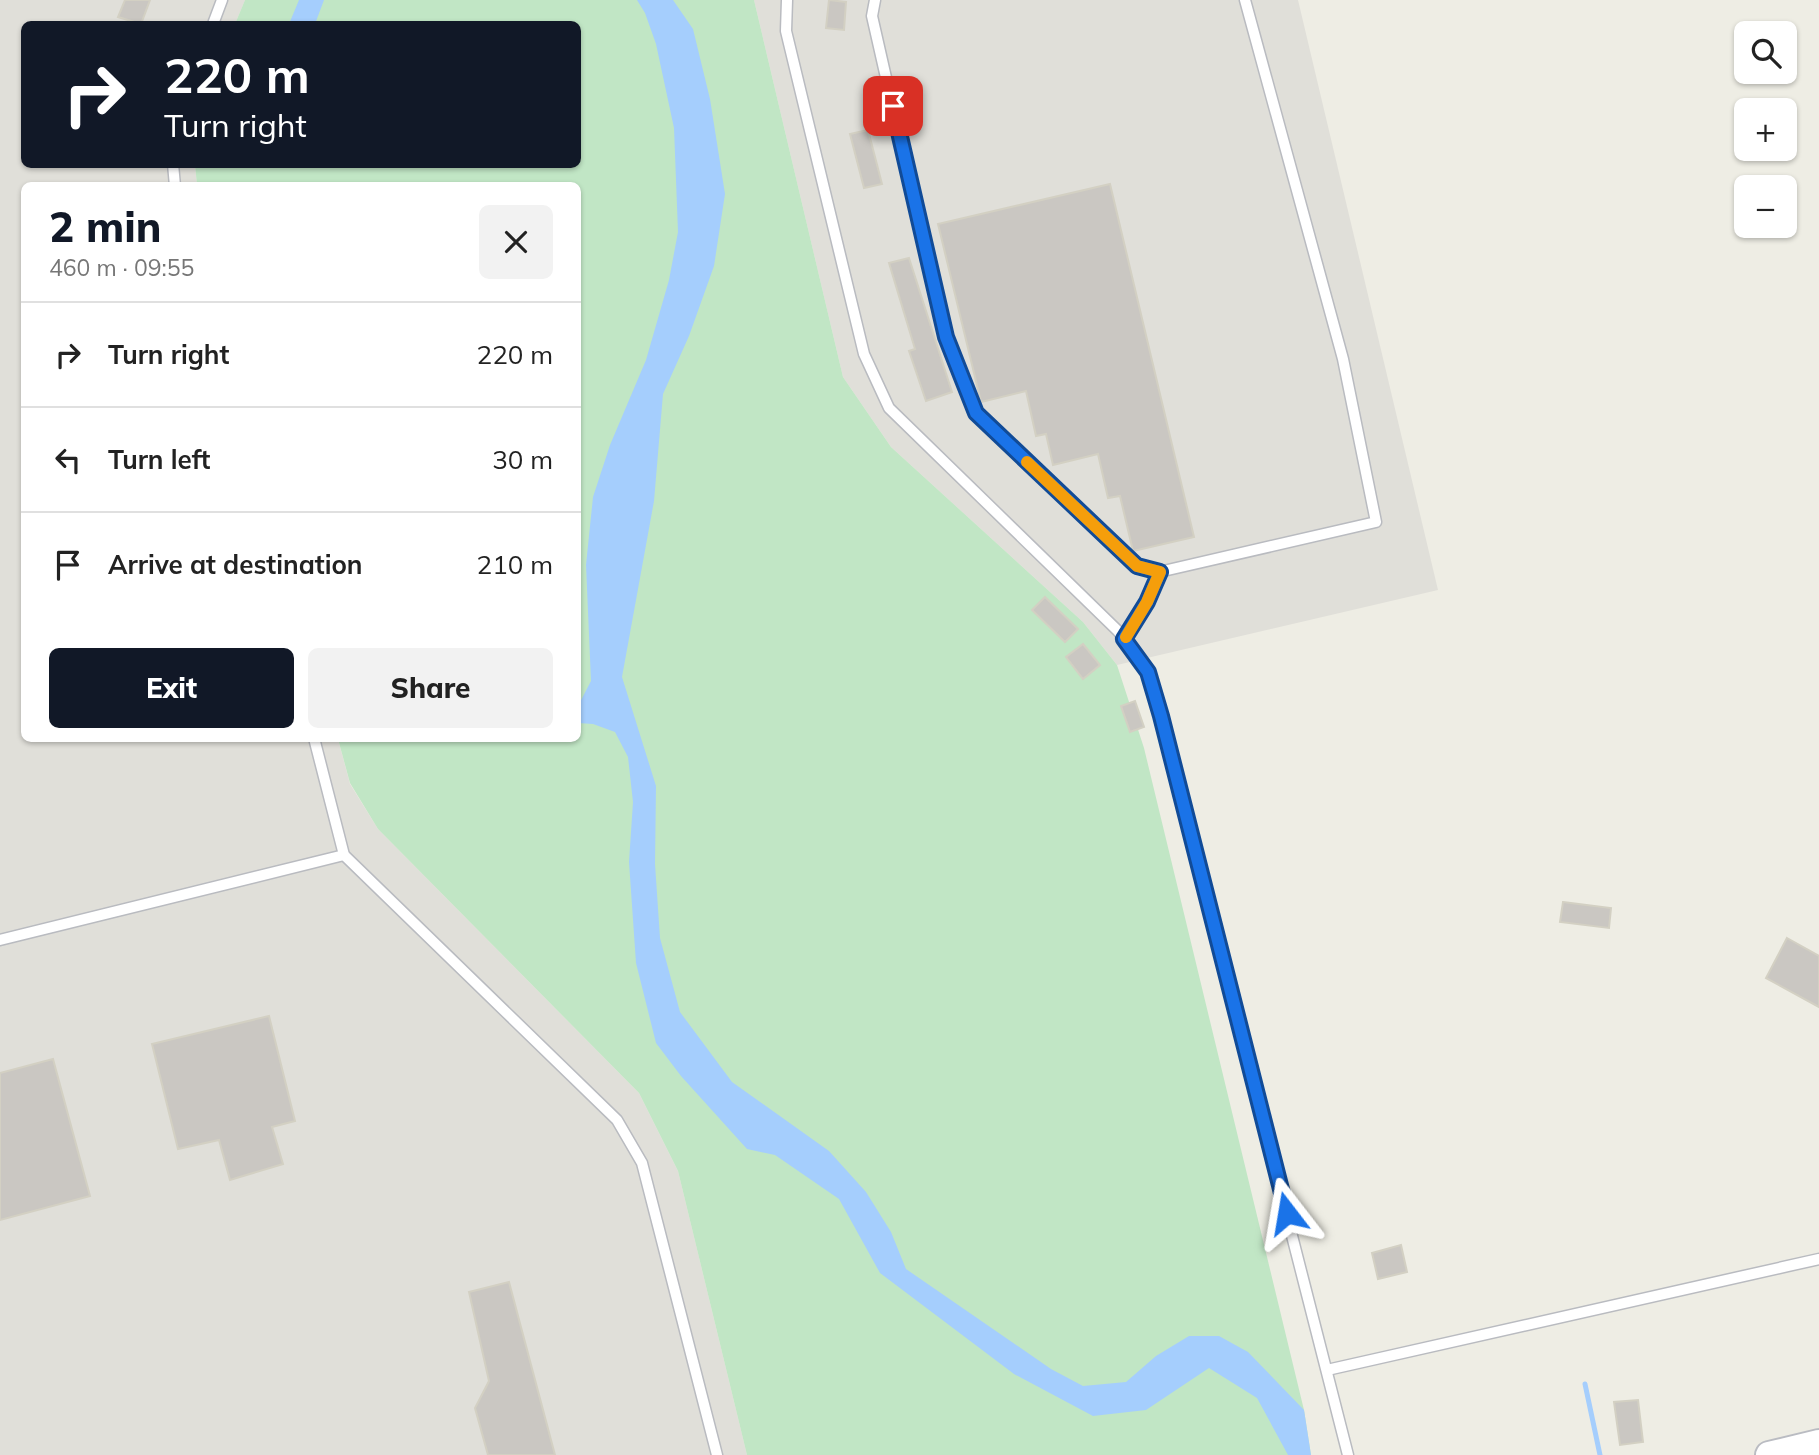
<!DOCTYPE html>
<html lang="en">
<head>
<meta charset="utf-8">
<style>
	body { margin:0; font-family:Mulish,sans-serif; background:#f2f2f2; color:#222; height:100vh; display:flex; flex-direction:column; font-size:26px; white-space:nowrap }
	* { box-sizing:border-box; margin:0 }
	p { font-size:23px; color:#767676 }
	.icon { flex:none; width:38px; height:38px; fill:none; stroke:currentColor; stroke-width:2; stroke-linecap:round; stroke-linejoin:round }
	.map { position:relative; flex:1; overflow:hidden }
	.sheet { position:absolute; left:21px; top:182px; width:560px; height:560px; display:flex; flex-direction:column; background:#fff; border-radius:10px; box-shadow:0 2px 5px #0004 }
	.sheet>* { flex:none }
	.top-card { position:absolute; left:21px; top:21px; width:560px; height:147px; border-radius:10px; box-shadow:0 2px 5px #0004; background:#111827; color:#fff; overflow:hidden }
	.controls { position:absolute; left:1734px; top:21px; display:grid; gap:14px }
	.controls a { display:grid; place-items:center; width:63px; height:63px; border-radius:10px; background:#fff; box-shadow:0 2px 5px #0004; font-size:35px }
	.pin { position:absolute; display:grid; place-items:center; width:60px; height:60px; color:#fff; margin:-30px; border-radius:14px; box-shadow:0 4px 10px #0006 }
	.me { position:absolute; width:77px; margin:-38px; rotate:346deg; stroke-linejoin:round; filter:drop-shadow(0 0 5px #0008) }
	.turn { display:flex; align-items:center; gap:24px; height:147px; padding:0 28px; font-size:32px }
	.turn .icon { width:91px; height:91px; stroke-width:2.5 }
	.turn b { display:block; font-size:49px; line-height:60px }
	.round { display:grid; place-items:center; flex:none; width:74px; height:74px; border-radius:10px; background:#f2f2f2 }
	.headline { display:flex; align-items:center; justify-content:space-between; height:119px; padding:0 28px }
	h1 { font-size:42px; font-weight:800; line-height:52px; color:#111827 }
	.button { display:flex; gap:14px; margin-top:auto; padding:14px 28px }
	.button a { flex:1; height:80px; border-radius:10px; background:#111827; color:#fff; font-size:28px; font-weight:800; line-height:80px; text-align:center }
	.button a+a { background:#f2f2f2; color:#222 }
	ul { padding:0; list-style:none }
	li { display:flex; align-items:center; gap:21px; height:105px; padding:0 28px; border-top:2px solid #e0e0e0 }
	li div { flex:1 }
	li b { display:block; font-size:26px }
	li em { font-style:normal }
	.map>svg:first-child { display:block }
</style>
</head>
<body>
<div class="map">
<svg width="1819" height="1455" viewBox="0 0 1819 1455">
	<rect width="100%" height="100%" fill="#eeede4"/>
	<g fill="#e0dfd9">
		<path d="M0 0H245L235 24H24V164L195 165 197 185 24 186V738L338 739 350 784 378 829 639 1093 678 1171 747 1455H0Z"/>
		<path d="M754 0H1298L1438 590 1117 665 1083 622 891 447 843 377Z"/>
	</g>
	<path fill="#c1e6c5" d="M245 0H754L843 377 891 447 1083 622 1117 665 1144 748 1304 1410 1311 1455H747L678 1171 639 1093 378 829 350 783 338 739 578 738V186L197 185 195 165 578 164V24H235Z"/>
	<g fill="#a5cefd">
		<path d="M299 0H324L315 24H289Z"/>
		<path d="M637 0H673L693 29 710 99 725 194 714 266 689 336 663 394 654 501 622 677 656 786 655 864 660 938 680 1012 732 1082 829 1151 866 1192 891 1232 906 1269 1051 1369 1083 1386 1126 1382 1156 1356 1189 1336H1219L1248 1352 1304 1410 1311 1455H1288L1257 1398 1209 1368 1146 1410 1093 1416 1014 1374 880 1273 839 1199 775 1155 747 1149 681 1076 656 1043 636 963 629 862 633 802 628 757 615 732 593 724 578 723V706L591 681 586 565 593 497 610 445 646 360 669 280 678 232 674 128 656 44 645 13Z"/>
	</g>
	<g fill="none" stroke-linecap="round" stroke-linejoin="round">
		<path stroke="#a5cefd" stroke-width="5" d="M1585 1384 1600 1455"/>
	</g>
	<g fill="#cac7c2" stroke="#d3d0c3" stroke-width="2">
		<path d="M125 0H150L141 24 118 17Z"/>
		<path d="M829 0 846 2 844 30 826 28Z"/>
		<path d="M868 130 882 184 864 188 850 134Z"/>
		<path d="M1110 184 1194 537 1133 551 1120 496 1108 498 1098 454 1053 465 1046 434 1036 436 1026 391 981 402 938 224Z"/>
		<path d="M909 258 952 392 926 401 909 351 915 349 889 263Z"/>
		<path d="M1045 597 1078 629 1065 642 1032 610Z"/>
		<path d="M1083 644 1100 665 1083 679 1066 657Z"/>
		<path d="M1135 701 1144 727 1130 732 1121 706Z"/>
		<path d="M1563 902 1611 908 1609 928 1560 922Z"/>
		<path d="M1787 938 1819 956V1007L1766 978Z"/>
		<path d="M269 1016 295 1121 272 1127 283 1164 230 1180 219 1140 178 1149 152 1044Z"/>
		<path d="M53 1059 90 1196 0 1220V1073Z"/>
		<path d="M1401 1245 1407 1272 1378 1279 1372 1253Z"/>
		<path d="M509 1282 555 1455H488L475 1408 489 1381 469 1292Z"/>
		<path d="M1638 1400 1643 1442 1620 1445 1614 1402Z"/>
	</g>
	<g fill="none" stroke-linecap="round" stroke-linejoin="round">
		<defs>
			<g id="lane">
				<path d="M787 0 786 31 864 354 889 408 1118 631 1148 672 1348 1455"/>
				<path d="M875 0 872 16 945 337 976 413 1137 567 1159 572 1376 522 1343 359 1245 0"/>
				<path d="M213 24 222 0"/>
				<path d="M173 164 175 186"/>
				<path d="M1124 639 1147 602 1159 572"/>
				<path d="M314 738 344 855 617 1120 642 1163 717 1455"/>
				<path d="M0 940 344 855"/>
				<path d="M1327 1370 1819 1259"/>
			</g>
			<path id="secondary" d="M1769 1455 1819 1443"/>
		</defs>
		<use href="#lane" stroke="#b9bbc0" stroke-width="13"/>
		<use href="#secondary" stroke="#babcc2" stroke-width="30"/>
		<use href="#lane" stroke="#fff" stroke-width="10"/>
		<use href="#secondary" stroke="#fff" stroke-width="26"/>
	</g>
	<g fill="none" stroke-linecap="round" stroke-linejoin="round">
		<defs>
			<path id="route" d="M893 106 946 337 976 413 1137 566 1160 572 1147 602 1124 639 1148 672 1161 716 1287 1213"/>
		</defs>
		<use href="#route" stroke="#114b97" stroke-width="18"/>
		<use href="#route" stroke="#1a73e8" stroke-width="12"/>
		<path stroke="#f59e0b" stroke-width="12" d="M1027 462 1137 566 1160 572 1147 602 1126 637"/>
	</g>
</svg>
<div class="controls">
<a><svg class="icon" aria-label="search" viewBox="0 0 24 24"><circle cx="10" cy="10" r="6"/><path d="M15 15l6 6"/></svg></a>
<a>+</a>
<a>−</a>
</div>
<div class="pin" style="left:893px;top:106px;background:#d93025"><svg class="icon" aria-label="arrive" viewBox="0 0 24 24"><path d="M6 21V4h12l-3 4 3 4H6"/></svg></div>
<svg class="me" style="left:1287px;top:1213px" viewBox="-20 -20 40 40"><path d="M0-17L14 15 0 8-14 15z" fill="#1a73e8" stroke="#fff" stroke-width="4"/></svg>
<div class="top-card">
<div class="turn"><svg class="icon" aria-label="right" viewBox="0 0 24 24"><path d="M7 20v-9h11M14 6l5 5-5 5"/></svg><div><b>220 m</b>Turn right</div></div>
</div>
<section class="sheet">
<div class="headline"><div><h1>2 min</h1><p>460 m · 09:55</p></div><a class="round"><svg class="icon" aria-label="close" viewBox="0 0 24 24"><path d="M6 6l12 12M18 6L6 18"/></svg></a></div>
<ul>
<li><svg class="icon" aria-label="right" viewBox="0 0 24 24"><path d="M7 20v-9h11M14 6l5 5-5 5"/></svg><div><b>Turn right</b></div><em>220 m</em></li>
<li><svg class="icon" aria-label="left" viewBox="0 0 24 24"><path d="M17 20v-9H6M10 6l-5 5 5 5"/></svg><div><b>Turn left</b></div><em>30 m</em></li>
<li><svg class="icon" aria-label="arrive" viewBox="0 0 24 24"><path d="M6 21V4h12l-3 4 3 4H6"/></svg><div><b>Arrive at destination</b></div><em>210 m</em></li>
</ul>
<div class="button"><a>Exit</a><a>Share</a></div>
</section>
</div>
</body>
</html>
